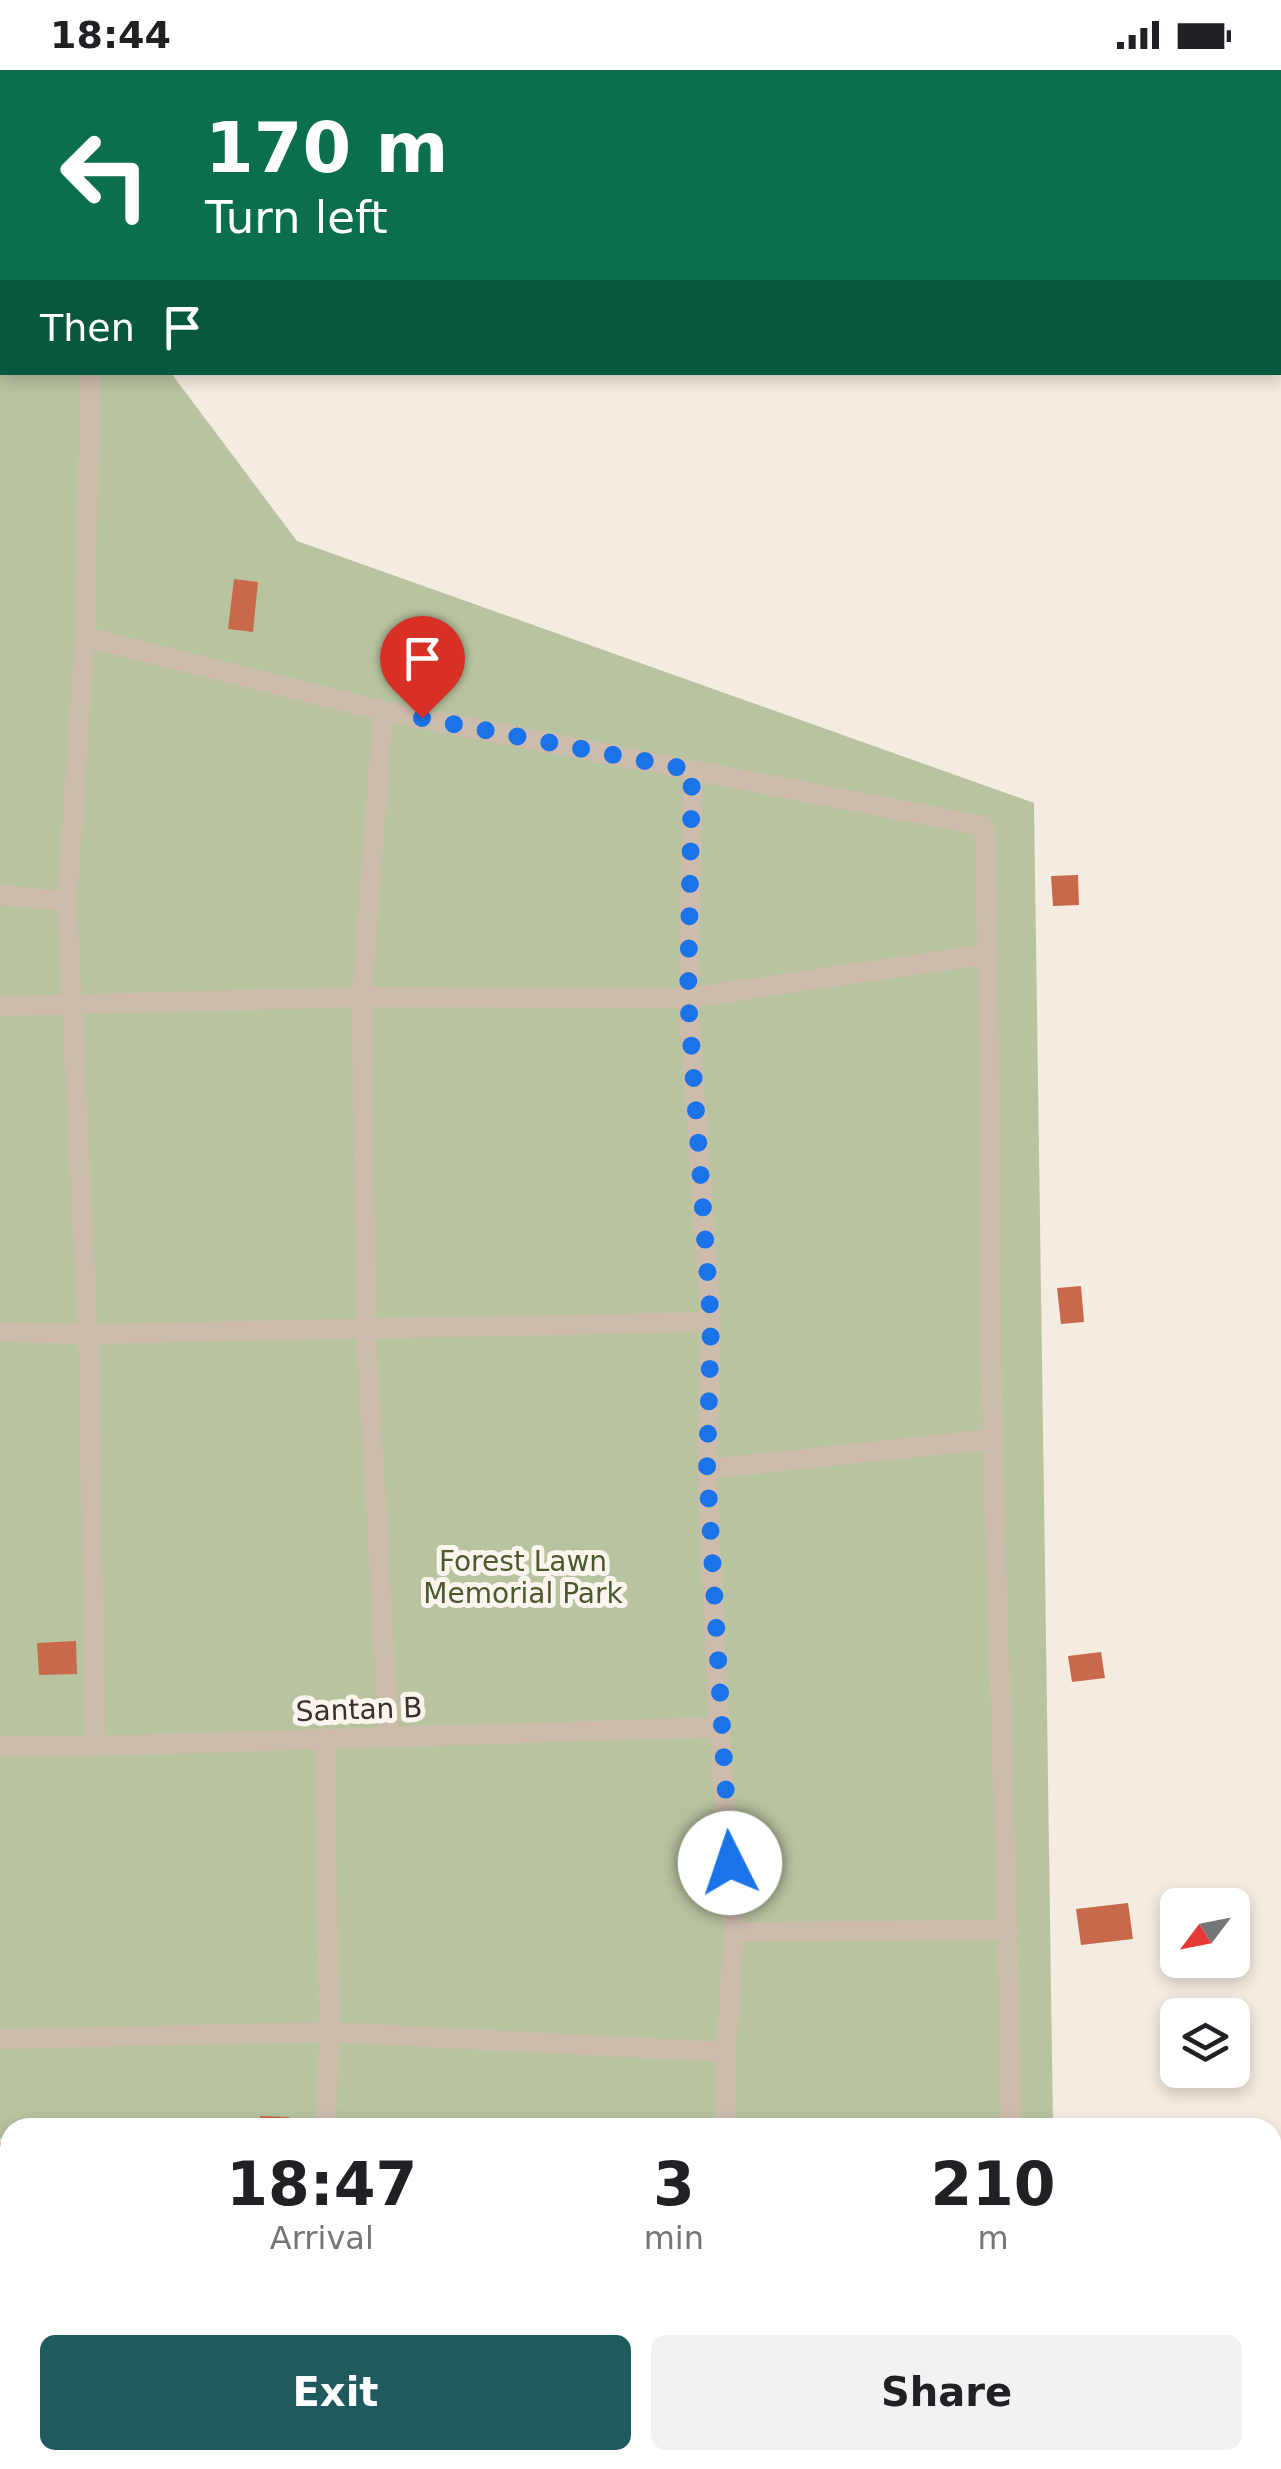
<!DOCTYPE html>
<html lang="en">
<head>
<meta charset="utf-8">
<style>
	body { margin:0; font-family:"DejaVu Sans",sans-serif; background:#f2f2f2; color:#202124; height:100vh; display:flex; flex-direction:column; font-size:38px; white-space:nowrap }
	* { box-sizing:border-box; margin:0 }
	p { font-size:32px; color:#757577 }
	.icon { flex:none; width:55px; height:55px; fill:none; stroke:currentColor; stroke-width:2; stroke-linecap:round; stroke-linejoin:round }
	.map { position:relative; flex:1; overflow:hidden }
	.side { position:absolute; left:0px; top:2048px; width:1282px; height:352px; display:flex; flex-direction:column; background:#fff; border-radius:30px 30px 0 0; box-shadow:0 5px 15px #0003 }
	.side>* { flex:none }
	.banner { position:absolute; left:0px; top:0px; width:1282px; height:305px; box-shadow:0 5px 15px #0003; background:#0b6e4f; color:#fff; overflow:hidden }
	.needle { width:65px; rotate:238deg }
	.buttons { position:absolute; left:1160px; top:1818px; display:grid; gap:20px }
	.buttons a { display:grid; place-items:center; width:90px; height:90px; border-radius:15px; background:#fff; box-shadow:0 5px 15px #0003; font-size:50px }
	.pin { position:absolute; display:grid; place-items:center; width:85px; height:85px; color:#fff; margin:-102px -42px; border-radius:50% 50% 50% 0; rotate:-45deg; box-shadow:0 0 10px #0007 }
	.pin .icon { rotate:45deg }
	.me { position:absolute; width:110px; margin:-55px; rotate:356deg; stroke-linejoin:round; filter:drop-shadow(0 0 8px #0008) }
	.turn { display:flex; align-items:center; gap:35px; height:210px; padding:0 40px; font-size:45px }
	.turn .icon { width:130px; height:130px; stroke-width:2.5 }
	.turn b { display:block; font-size:70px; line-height:85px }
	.then { display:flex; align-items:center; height:95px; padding:0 40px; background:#0003; gap:20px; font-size:38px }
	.eta { display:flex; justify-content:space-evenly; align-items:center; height:170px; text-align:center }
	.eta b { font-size:60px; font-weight:700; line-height:70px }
	.action { display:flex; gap:20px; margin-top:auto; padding:20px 40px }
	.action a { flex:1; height:115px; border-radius:15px; background:#1f5a5e; color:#fff; font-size:40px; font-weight:700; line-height:115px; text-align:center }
	.action a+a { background:#f2f2f2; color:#202124 }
	.status { display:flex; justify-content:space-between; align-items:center; height:70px; padding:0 50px; background:#fff; direction:ltr }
	.status svg { height:28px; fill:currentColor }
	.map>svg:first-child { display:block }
</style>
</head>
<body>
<div class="status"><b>18:44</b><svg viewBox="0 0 49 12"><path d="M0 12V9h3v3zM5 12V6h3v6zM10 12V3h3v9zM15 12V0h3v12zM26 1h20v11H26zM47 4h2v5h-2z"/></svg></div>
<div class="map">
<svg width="1281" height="2399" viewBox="0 0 1281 2399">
	<rect width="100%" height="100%" fill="#f4ebe1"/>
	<g fill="#b8c4a0">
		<path d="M0 0H187L2 2V302L171 303 297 471 1034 733 1053 2057 251 2058V2049L157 2058H10V2068L0 2069Z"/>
		<rect x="248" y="2390" width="810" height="9"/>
	</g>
	<g fill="#c8694b">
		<path d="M234 509 258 512 253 562 228 559Z"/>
		<path d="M1078 805 1079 835 1053 836 1051 806Z"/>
		<path d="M1081 1216 1084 1252 1061 1254 1057 1218Z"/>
		<path d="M76 1571 77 1604 39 1605 37 1573Z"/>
		<path d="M1101 1582 1105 1608 1072 1612 1068 1586Z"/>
		<path d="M1128 1833 1133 1869 1081 1875 1076 1839Z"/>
		<path d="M260 2046 289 2047V2058H260Z"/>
		<rect x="0" y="2072" width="10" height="75"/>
		<rect x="82" y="2390" width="63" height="9"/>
		<rect x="168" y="2390" width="68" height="9"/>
		<rect x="13" y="2393" width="65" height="6"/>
	</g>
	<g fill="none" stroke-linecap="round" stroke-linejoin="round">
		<g stroke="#cdbbac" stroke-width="20">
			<path d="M104 2 105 0"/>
			<path d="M0 140H2"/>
			<path d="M90 302 85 567 383 641 984 756C992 960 988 1165 993 1369 998 1599 1009 1828 1011 2058"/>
			<path d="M85 567 67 831 88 1264 96 1676"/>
			<path d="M383 641 362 927 366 1259 389 1665"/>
			<path d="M693 700 688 928 711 1252 707 1399 719 1657 734 1862 726 1982V2058"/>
			<path d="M0 825 67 831"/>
			<path d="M0 936 362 927 688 928 989 884"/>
			<path d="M0 1262 88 1264 711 1252"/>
			<path d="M707 1399 993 1369"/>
			<path d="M325 1668 329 1962 326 2058"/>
			<path d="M0 1676H96L719 1657"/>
			<path d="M734 1862 1009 1860"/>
			<path d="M0 1969 329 1962 726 1982"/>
			<path d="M1016 2390V2399"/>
			<path d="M314 2396 727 2398 795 2390"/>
		</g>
		<g stroke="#cdbbac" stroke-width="25">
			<path d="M0 2161H10"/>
			<path d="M159 2390V2399"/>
		</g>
	</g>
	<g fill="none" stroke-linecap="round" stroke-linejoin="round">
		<path stroke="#1a73e8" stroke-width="18" stroke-dasharray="0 32.4" d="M422 648 692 700 688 928 711 1252 707 1399 730 1793"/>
	</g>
	<g text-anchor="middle" stroke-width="10" stroke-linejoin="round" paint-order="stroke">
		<g font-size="28" fill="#4a5a2e" stroke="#fbf5ee">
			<text x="523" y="1501">Forest Lawn<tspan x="523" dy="32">Memorial Park</tspan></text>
		</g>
		<g font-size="28" fill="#3b302b" stroke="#fbf5ee">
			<text transform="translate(359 1639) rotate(-2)" y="10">Santan B</text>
		</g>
	</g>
</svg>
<div class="buttons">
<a><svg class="needle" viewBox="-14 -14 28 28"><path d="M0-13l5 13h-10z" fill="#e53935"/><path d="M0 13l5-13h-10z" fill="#757577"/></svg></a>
<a><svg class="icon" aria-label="layers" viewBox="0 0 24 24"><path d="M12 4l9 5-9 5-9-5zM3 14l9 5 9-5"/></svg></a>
</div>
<div class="pin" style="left:422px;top:648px;background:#d93025"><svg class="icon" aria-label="arrive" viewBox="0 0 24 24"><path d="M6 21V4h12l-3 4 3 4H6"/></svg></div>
<svg class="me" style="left:730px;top:1793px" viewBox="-20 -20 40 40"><circle r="19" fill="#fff"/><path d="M0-13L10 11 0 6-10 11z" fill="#1a73e8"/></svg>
<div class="banner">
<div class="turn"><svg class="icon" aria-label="left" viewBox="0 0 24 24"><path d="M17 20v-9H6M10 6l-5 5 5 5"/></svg><div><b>170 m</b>Turn left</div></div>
<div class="then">Then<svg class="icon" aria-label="arrive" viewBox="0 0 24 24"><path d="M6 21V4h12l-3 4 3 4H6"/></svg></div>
</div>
<section class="side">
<div class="eta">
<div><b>18:47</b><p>Arrival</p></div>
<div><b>3</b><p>min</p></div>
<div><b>210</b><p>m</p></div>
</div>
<div class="action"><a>Exit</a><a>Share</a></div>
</section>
</div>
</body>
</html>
